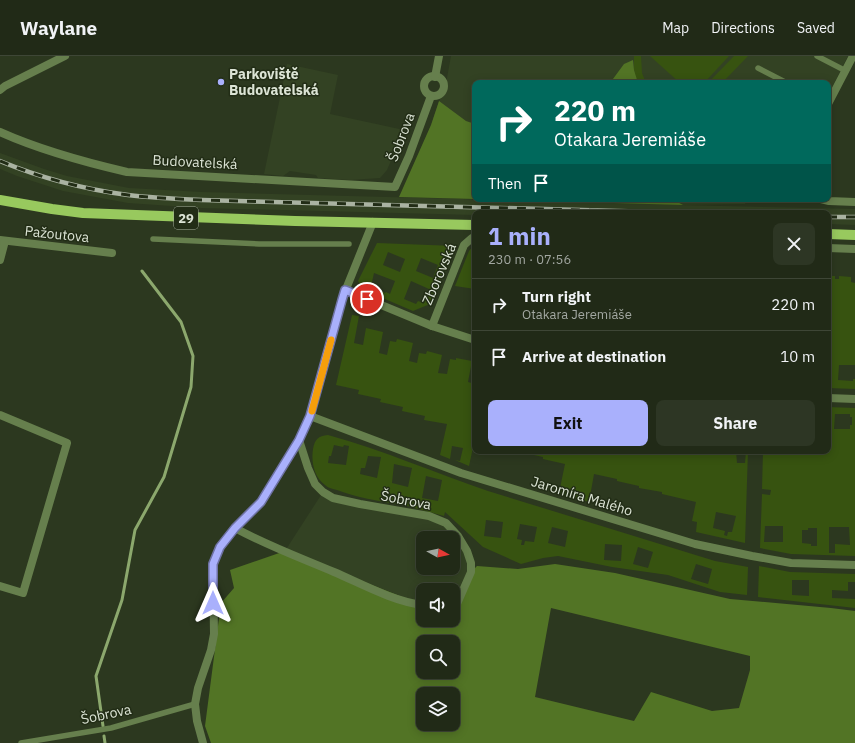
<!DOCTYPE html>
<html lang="en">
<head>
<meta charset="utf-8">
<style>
	body { margin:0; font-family:"IBM Plex Sans",sans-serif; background:#2d3624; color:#f1f3f6; height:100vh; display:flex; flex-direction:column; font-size:15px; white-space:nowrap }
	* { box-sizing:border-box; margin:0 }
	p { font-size:13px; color:#a2a7a1 }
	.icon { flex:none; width:22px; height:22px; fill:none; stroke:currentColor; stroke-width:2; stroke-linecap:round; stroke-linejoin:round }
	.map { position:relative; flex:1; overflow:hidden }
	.drawer { position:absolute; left:472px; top:154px; width:359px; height:244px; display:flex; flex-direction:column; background:#212a17; border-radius:8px; box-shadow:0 2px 10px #0003,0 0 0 1px #3e4636 }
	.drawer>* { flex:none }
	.hud { position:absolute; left:472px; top:24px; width:359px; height:122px; border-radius:8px; box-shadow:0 2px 10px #0003,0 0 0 1px #3e4636; background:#00695c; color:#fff; overflow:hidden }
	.needle { width:26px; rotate:98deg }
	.tools { position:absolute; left:416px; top:475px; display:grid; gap:8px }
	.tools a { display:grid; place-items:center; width:44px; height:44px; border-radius:8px; background:#212a17; box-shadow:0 2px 10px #0003,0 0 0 1px #3e4636; font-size:20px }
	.pin { position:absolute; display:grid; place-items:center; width:34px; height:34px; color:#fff; margin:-17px; border:2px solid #fff; border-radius:50%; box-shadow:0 1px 4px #0007 }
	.me { position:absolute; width:44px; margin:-22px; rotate:0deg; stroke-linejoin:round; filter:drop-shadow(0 0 3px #0008) }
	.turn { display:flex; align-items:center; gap:14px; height:84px; padding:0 16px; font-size:18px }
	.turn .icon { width:52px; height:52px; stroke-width:2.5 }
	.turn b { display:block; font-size:28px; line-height:34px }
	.then { display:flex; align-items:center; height:38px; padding:0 16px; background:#0003; gap:8px; font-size:15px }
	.round { display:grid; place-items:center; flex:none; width:42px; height:42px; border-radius:8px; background:#2d3624 }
	.overview { display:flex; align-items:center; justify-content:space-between; height:68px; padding:0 16px }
	h1 { font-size:24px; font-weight:700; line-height:30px; color:#a9b0fc }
	.action { display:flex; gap:8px; margin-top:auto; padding:8px 16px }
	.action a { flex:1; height:46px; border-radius:8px; background:#a9b0fc; color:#111; font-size:16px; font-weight:700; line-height:46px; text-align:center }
	.action a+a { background:#2d3624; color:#f1f3f6 }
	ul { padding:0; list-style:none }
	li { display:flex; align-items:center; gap:12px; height:52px; padding:0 16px; border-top:1px solid #3e4636 }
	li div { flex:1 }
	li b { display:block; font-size:15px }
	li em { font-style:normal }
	header { display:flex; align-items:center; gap:24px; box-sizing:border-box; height:56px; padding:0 20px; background:#212a17; border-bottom:1px solid #3e4636 }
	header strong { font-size:19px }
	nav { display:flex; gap:22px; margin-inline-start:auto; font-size:14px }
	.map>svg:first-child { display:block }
</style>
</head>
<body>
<header>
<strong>Waylane</strong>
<nav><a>Map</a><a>Directions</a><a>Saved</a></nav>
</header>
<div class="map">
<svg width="855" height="687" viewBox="0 0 855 687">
	<rect width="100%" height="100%" fill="#2c381f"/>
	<g fill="#334223" fill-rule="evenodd">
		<path d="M451 0H848L828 39V27H475V140L402 135 431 69 447 22Z"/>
		<path d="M287 8 338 19 330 58 404 74 387 114 380 122 350 124 318 122 316 119 290 115 283 120 264 118Z"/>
		<path d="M0 97 44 113 67 120 129 132 202 136 572 146 531 143H753L751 146H746L745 148 679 149 855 153V169L828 168V157H475V159L201 152 128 147 63 135 17 120 0 113Z"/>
		<path d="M323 436 446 467 471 506 453 552V534H423V549L285 495ZM423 482H453V512H423Z"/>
	</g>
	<g fill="#375310" fill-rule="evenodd">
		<path d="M634 0H641L642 17 646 27H638L637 26 634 14Z"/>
		<path d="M650 0H729L704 27H680Z"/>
		<path d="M734 0H748L722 27H708Z"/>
		<path d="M377 187 455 190 430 248 413 255 364 234 358 225ZM388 196 405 203 400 216 383 209ZM421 202 438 209 433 222 416 215ZM374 217 395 225 390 238 386 236 385 237 371 230ZM411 225 429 233 424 247 418 245 416 248 404 243Z"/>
		<path d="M475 188V233L455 230 469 195Z"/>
		<path d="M828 220H835V223H839V220L851 221V226L855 227V309H839L838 324 853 325V323H855V333L828 332Z"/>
		<path d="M352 259 359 260 354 287 363 289 366 272 383 276 379 297 387 299 390 285 396 286 397 283 413 287 409 305 417 307 419 297 426 298 427 295 442 299 438 317 447 318 450 303 456 304V302L472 305 468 326 475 328V382L469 410 455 404 460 405 463 392 452 390 450 403 440 399 447 368 424 364 425 360 402 355 403 351 380 346 381 343 358 338 359 334 336 329Z"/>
		<path d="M828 351 855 352V500L791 498 760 492 762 438 770 439 771 434 762 433 763 395H828ZM835 358H850V361H852V369H850V373H834ZM765 470H783V486H764ZM829 471H849L850 489 835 488V497H829ZM808 472H817V490H811V488L802 487V474H808Z"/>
		<path d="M328 379C383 394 435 417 488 435L715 505 748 511 747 539 720 536 668 519 612 511 558 500 543 502 521 508 483 491 445 456 444 460 404 449 405 444 398 443 397 448C376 445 356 441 337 434 333 433 328 432 325 429 314 421 311 406 313 393 315 383 318 380 328 379ZM334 389 343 391 344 389 349 390 346 409 328 407 329 400H331ZM368 400 381 401 377 422 360 418 361 412H365ZM394 408 412 412 408 431 392 427ZM426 420 442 424 438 445 422 442ZM486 464 503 466 501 482 484 480ZM520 468 537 471 534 486 525 485 524 489H521L522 484 517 483ZM552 471 568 475 565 491 548 487ZM605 488 622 489 621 505 604 504ZM638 491 653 496 648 512 633 508ZM696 508 712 513 708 528 691 523Z"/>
		<path d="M520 395H736L737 407H745L746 395H748L745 487 696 476 697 466 692 465 696 446 662 438V436L639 432V430L617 425V423L594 418 589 446 559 437 565 408 543 403V401L520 396ZM716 456 736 460 732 476H728L727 480 724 479 725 475 713 472Z"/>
		<path d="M759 510 790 516 855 518V526H848V535L832 534V542L855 543V552L758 541ZM792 524H809V540L792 539Z"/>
	</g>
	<g fill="#527425" fill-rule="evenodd">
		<path d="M633 4 634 14 638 27H610L624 8Z"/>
		<path d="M439 45 466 65 475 68V143L399 141 431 69Z"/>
		<path d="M478 143H672L683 149Z"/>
		<path d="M285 495 423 549V564H453V552L471 516 477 510 518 513 555 508 615 517 730 543 831 552 855 555V687H211L205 670 221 547 234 532 230 514ZM551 552 750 600V614L739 652 712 655 651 636 634 665 535 641ZM423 586H453V616H423ZM423 638H453V668H423Z"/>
	</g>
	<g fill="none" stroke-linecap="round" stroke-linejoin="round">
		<g stroke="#8ca86d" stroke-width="3">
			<path d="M103 670 96 620 122 544 135 474 164 421 191 331 193 300 181 266 142 215"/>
			<path d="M104 680 105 687"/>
		</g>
		<g stroke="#667f4d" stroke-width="5.5">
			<path d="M817 0 846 15"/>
			<path d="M758 12 787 27"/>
			<path d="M153 183 259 188H349"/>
			<path d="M21 687 111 672 195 648"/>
		</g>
		<g stroke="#667f4d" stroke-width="8">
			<circle cx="434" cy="30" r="10"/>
			<path d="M435 21 439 0"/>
			<path d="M0 34 5 30 65 0"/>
			<path d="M828 48 853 0"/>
			<path d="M0 76C40 94 84 106 127 116L395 131 409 100 431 40"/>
			<path d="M821 143 829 145 855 146"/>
			<path d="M0 184 112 197"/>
			<path d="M828 192 855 193"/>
			<path d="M0 204 5 185"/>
			<path d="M345 234 432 270 475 284"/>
			<path d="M432 270 464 189 472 182H475"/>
			<path d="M828 342 855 343"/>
			<path d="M0 359 67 387 23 537 0 530"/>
			<path d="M310 360 461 417 695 488 752 500 791 507 855 509"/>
			<path d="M299 384 308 412 315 428 323 436 333 442 360 448 429 460 446 467 458 480 467 495 471 507V516L457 548 453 552"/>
			<path d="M235 472C266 489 301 502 334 516 362 528 392 545 423 549"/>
			<path d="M203 687 197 665 195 648 198 632 211 594 214 578 213 508 220 491 235 472 261 446 299 384 310 360 342 243 373 166"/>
		</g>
		<g stroke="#98c95e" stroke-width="10">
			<path d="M0 144 52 153 83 157 295 165 475 169"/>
			<path d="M828 178 855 179"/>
		</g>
		<defs>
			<g id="rail">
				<path d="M0 105C41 122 83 133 128 139 152 142 177 143 202 144L693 157"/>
				<path d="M828 161H855"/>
			</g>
		</defs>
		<use href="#rail" stroke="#aab3a2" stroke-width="4.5"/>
		<use href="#rail" stroke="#222d16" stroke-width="3" stroke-dasharray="9" stroke-linecap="butt"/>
	</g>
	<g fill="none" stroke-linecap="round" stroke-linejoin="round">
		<defs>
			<path id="route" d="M213 547V508L220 491 235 472 261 446 299 384 310 360 342 244 345 234 367 243"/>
		</defs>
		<use href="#route" stroke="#6e72a4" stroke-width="10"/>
		<use href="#route" stroke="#a9b0fc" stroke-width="7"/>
		<path stroke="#f59e0b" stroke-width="7" d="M312 355 331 284"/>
	</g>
	<circle fill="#a9b0fc" stroke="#222d16" stroke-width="1.5" cx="221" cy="26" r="4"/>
	<g text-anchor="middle" stroke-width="3" stroke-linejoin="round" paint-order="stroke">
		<rect fill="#222d16" stroke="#a4ad9c" stroke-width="1" x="174" y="151" width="24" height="22" rx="3"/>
		<g font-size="13" font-weight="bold" fill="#dce4d5">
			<text x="186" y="167">29</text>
		</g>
		<g font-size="14" font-weight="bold" fill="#dce4d5" stroke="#222d16" text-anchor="start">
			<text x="229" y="23">Parkoviště<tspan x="229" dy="16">Budovatelská</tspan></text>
		</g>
		<g font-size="14" fill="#dce4d5" stroke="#222d16">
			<text transform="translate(401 81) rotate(-69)" y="5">Šobrova</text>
			<text transform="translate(195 106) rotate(3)" y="5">Budovatelská</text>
			<text transform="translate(57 178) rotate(6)" y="5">Pažoutova</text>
			<text transform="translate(439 218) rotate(-67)" y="5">Zborovská</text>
			<text transform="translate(582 440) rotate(17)" y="5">Jaromíra Malého</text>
			<text transform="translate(406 444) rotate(11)" y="5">Šobrova</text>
			<text transform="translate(106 658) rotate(-12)" y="5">Šobrova</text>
		</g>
	</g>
</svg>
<div class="tools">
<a><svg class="needle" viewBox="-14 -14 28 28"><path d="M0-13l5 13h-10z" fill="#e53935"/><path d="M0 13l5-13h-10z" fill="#a2a7a1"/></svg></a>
<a><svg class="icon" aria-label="sound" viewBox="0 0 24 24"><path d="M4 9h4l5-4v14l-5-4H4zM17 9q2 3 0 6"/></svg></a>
<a><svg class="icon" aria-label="search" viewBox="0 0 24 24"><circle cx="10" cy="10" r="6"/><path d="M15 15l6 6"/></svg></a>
<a><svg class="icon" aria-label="layers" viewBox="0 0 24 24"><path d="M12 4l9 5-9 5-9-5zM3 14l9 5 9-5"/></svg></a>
</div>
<div class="pin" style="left:367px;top:243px;background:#d93025"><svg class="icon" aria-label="arrive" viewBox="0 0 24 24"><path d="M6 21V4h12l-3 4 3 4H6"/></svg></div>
<svg class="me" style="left:213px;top:547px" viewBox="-20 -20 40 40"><path d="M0-17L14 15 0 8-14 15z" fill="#a9b0fc" stroke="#fff" stroke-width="4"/></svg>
<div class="hud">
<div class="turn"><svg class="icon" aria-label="right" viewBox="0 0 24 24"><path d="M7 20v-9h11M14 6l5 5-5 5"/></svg><div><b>220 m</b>Otakara Jeremiáše</div></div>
<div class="then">Then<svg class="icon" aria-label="arrive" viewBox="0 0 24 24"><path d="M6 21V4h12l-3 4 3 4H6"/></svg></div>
</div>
<section class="drawer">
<div class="overview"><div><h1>1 min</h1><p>230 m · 07:56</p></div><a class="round"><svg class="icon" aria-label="close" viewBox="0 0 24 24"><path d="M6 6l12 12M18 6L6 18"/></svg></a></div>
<ul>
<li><svg class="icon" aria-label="right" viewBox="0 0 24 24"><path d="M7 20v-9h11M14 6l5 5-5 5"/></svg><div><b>Turn right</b><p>Otakara Jeremiáše</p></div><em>220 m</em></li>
<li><svg class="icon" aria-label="arrive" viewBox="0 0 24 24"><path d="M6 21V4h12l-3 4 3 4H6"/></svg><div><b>Arrive at destination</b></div><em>10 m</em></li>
</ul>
<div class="action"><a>Exit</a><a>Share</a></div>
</section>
</div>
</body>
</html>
